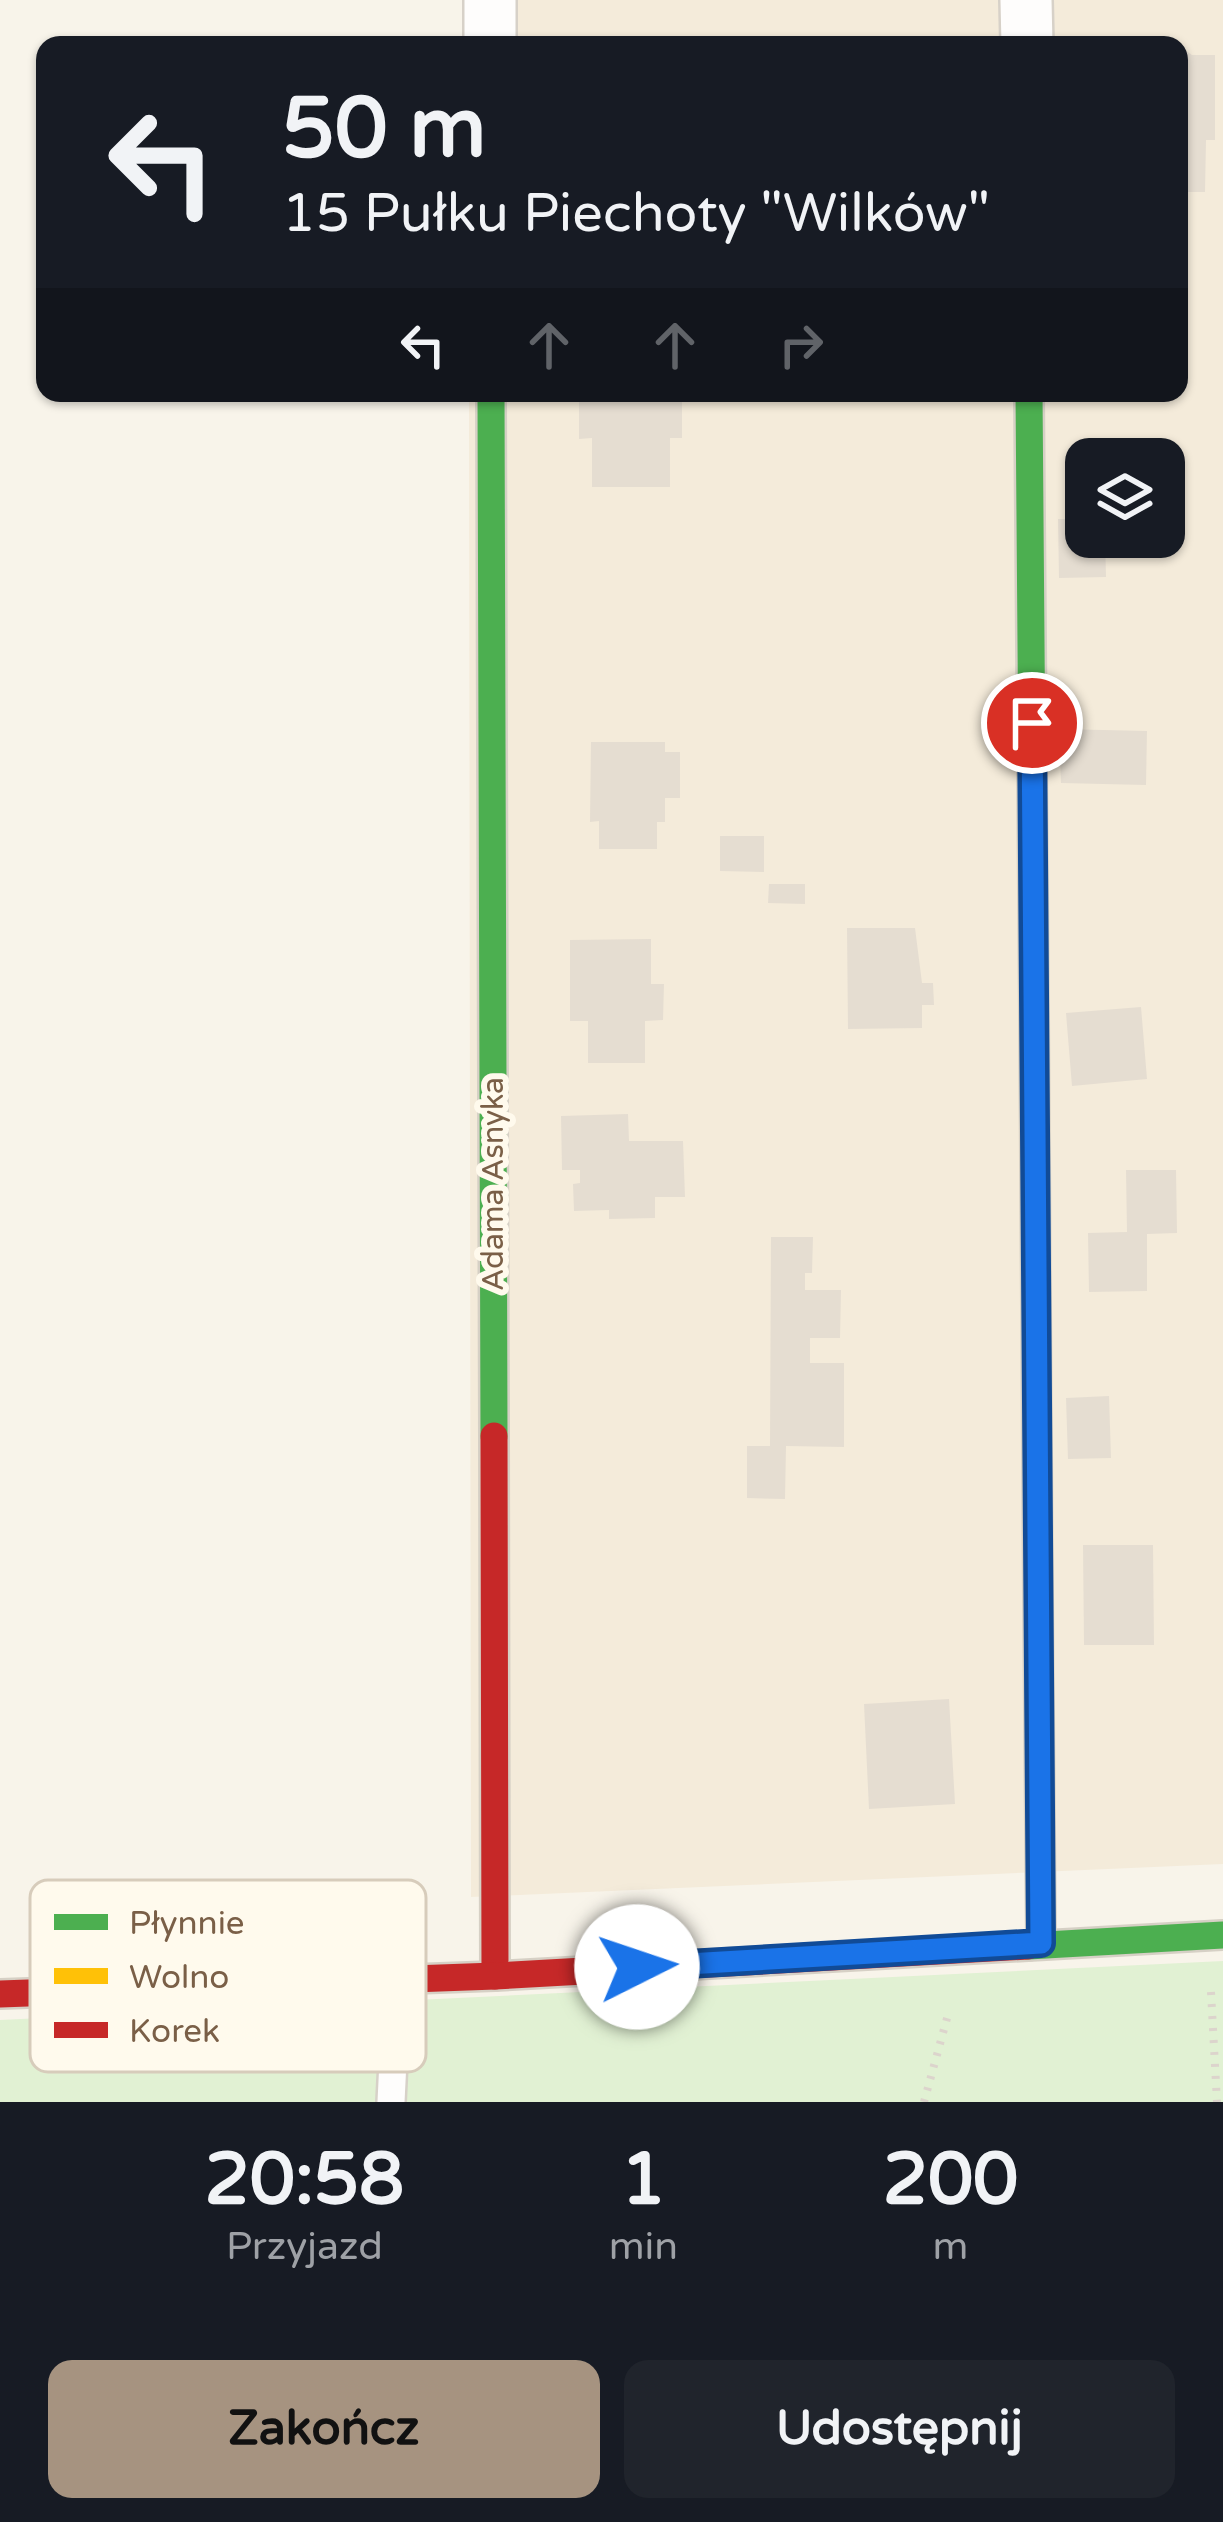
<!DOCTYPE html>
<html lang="pl">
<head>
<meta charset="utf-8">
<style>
	body { margin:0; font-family:"Varela Round",sans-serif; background:#20242c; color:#f1f3f6; height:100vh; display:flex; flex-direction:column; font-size:45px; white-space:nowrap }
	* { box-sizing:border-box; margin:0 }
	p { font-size:39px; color:#9ea1a6 }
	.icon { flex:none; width:66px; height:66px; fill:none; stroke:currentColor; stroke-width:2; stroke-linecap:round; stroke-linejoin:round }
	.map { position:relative; height:2102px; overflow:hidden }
	.details { display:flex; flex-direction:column; background:#171b24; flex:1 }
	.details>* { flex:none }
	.guide { position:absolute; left:36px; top:36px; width:1152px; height:366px; border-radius:24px; box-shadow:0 3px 9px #0004; background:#171b24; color:#f1f3f6; overflow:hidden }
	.controls { position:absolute; left:1065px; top:438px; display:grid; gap:24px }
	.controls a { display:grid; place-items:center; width:120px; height:120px; border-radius:24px; background:#171b24; box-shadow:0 3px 9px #0004; font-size:60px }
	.pin { position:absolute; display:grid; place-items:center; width:102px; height:102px; color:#fff; margin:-51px; border:6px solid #fff; border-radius:50%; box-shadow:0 3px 12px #0007 }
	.me { position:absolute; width:132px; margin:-66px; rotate:86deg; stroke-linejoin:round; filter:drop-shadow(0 0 9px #0008) }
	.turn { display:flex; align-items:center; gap:42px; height:252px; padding:0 48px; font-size:54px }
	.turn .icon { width:156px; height:156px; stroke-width:2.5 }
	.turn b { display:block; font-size:84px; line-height:102px }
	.lanes { display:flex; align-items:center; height:114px; padding:0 48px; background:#0003; justify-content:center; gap:60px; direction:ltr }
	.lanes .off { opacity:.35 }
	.eta { display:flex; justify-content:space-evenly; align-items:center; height:204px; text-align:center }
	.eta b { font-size:72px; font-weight:700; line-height:84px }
	.button { display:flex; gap:24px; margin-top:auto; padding:24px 48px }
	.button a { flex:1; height:138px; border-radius:24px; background:#a69380; color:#111; font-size:48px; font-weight:700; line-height:138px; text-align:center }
	.button a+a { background:#20242c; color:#f1f3f6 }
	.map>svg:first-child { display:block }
</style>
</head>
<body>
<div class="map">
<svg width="1223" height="2102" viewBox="0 0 1223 2102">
	<rect width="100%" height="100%" fill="#f8f4ea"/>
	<path fill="#f4ebda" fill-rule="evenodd" d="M468 0H1223V1864L471 1897 469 393H1179V45H468ZM1086 459H1164V537H1086Z"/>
	<path fill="#e1f1d3" d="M1223 1961V2102H0V2020Z"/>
	<g fill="#e5ddd1">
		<path d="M1179 46 1192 55H1215V140H1206L1205 192H1179Z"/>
		<path d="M579 393H682V438H670V487H592V438L579 439Z"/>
		<path d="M1058 519H1086V537H1105L1106 577 1059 578Z"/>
		<path d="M1059 729 1147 731 1146 785 1061 783Z"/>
		<path d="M591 742H665V752H680V798H665V822H657V849H599V821L590 822Z"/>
		<path d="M720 836H764V872L720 871Z"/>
		<path d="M769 884H805V904L768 903Z"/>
		<path d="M847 928H915L922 983H933L934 1005H922V1028L848 1029Z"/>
		<path d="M651 939V984H664L663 1020 645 1021V1063H588V1021H570V940Z"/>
		<path d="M1141 1007 1147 1079 1072 1086 1066 1013Z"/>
		<path d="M628 1114 629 1141H683L685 1197H655V1218L609 1219V1210L574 1211 573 1184 580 1183V1170H562L561 1116Z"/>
		<path d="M1126 1170H1176L1177 1233 1147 1234V1291L1089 1292 1088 1233 1127 1232Z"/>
		<path d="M771 1237H813L812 1273H805V1290H841L840 1338H810V1363H844V1447L786 1446 785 1499 747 1498V1446H770Z"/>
		<path d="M1109 1396 1111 1458 1068 1459 1066 1398Z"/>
		<path d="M1083 1545H1153L1154 1645H1084Z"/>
		<path d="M949 1699 955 1804 869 1809 864 1704Z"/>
	</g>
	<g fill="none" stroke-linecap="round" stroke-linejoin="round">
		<defs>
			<path id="lane" d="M391 2102 397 1979"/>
			<g id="street">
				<path d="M490 0V45"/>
				<path d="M1026 0 1027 45"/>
			</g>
			<g id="fast">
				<path d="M491 393 494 1436"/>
				<path d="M1029 393 1034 1017"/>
				<path d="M1028 1946 1223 1935"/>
			</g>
			<path id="slow" d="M1038 1597 1041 1944"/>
			<g id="jam">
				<path d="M1034 1017 1038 1597"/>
				<path d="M494 1436 495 1976"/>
				<path d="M0 1994 495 1976 1028 1946"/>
			</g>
		</defs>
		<use href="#lane" stroke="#d7d1c8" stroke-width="32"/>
		<use href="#street" stroke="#d7d1c8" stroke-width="56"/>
		<use href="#fast" stroke="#d6d0c5" stroke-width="32"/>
		<use href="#slow" stroke="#d6d0c5" stroke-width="32"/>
		<use href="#jam" stroke="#d6d0c5" stroke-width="32"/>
		<g stroke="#dcd4cc" stroke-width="8" stroke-dasharray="3 9" stroke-linecap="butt">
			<path d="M1211 1992 1217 2102"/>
			<path d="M924 2102 949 2011"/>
		</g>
		<use href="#lane" stroke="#fefdfc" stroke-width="27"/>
		<use href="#street" stroke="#fefdfc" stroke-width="51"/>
		<use href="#fast" stroke="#4caf50" stroke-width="27"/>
		<use href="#slow" stroke="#ffc107" stroke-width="27"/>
		<use href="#jam" stroke="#c62828" stroke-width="27"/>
	</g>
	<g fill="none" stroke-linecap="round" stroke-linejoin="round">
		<defs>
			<path id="route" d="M637 1967 1041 1943 1032 723"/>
		</defs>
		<use href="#route" stroke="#114b97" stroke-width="30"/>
		<use href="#route" stroke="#1a73e8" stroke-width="21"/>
	</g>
	<g text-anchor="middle" stroke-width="12" stroke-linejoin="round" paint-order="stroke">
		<g font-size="30" fill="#7a5f47" stroke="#fffaed">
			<text transform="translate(493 1184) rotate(-90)" y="10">Adama Asnyka</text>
		</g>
	</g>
	<rect x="30" y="1880" width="396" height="192" rx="18" fill="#fffaed" stroke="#d7ccbb" stroke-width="3"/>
	<rect x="54" y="1914" width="54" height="16" fill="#4caf50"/>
	<rect x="54" y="1968" width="54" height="16" fill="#ffc107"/>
	<rect x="54" y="2022" width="54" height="16" fill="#c62828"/>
	<g font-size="33" fill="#7a5f47">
		<text x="129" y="1934">Płynnie</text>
		<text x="129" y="1988">Wolno</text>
		<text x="129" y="2042">Korek</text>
	</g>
</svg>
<div class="controls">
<a><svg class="icon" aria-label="layers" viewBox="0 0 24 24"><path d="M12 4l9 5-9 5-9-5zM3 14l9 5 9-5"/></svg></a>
</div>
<div class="pin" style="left:1032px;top:723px;background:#d93025"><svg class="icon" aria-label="arrive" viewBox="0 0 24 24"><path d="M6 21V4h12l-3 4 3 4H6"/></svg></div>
<svg class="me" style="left:637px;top:1967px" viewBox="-20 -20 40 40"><circle r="19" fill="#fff"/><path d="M0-13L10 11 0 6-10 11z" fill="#1a73e8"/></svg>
<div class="guide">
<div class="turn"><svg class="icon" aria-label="left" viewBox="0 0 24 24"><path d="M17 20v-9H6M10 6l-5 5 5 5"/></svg><div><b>50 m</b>15 Pułku Piechoty &quot;Wilków&quot;</div></div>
<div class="lanes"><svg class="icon" aria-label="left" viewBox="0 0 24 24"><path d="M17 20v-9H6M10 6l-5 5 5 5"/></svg><svg class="icon off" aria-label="ahead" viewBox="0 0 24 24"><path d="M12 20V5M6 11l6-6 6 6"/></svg><svg class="icon off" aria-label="ahead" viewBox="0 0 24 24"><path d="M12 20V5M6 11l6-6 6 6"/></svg><svg class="icon off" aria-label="right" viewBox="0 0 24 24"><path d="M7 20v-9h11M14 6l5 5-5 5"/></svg></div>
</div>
</div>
<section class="details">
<div class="eta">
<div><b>20:58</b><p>Przyjazd</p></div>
<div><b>1</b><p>min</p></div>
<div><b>200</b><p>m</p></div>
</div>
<div class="button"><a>Zakończ</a><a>Udostępnij</a></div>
</section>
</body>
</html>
